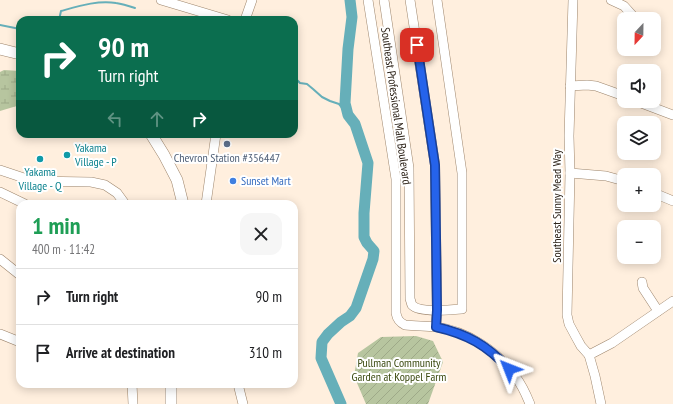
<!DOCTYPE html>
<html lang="en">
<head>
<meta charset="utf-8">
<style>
	body { margin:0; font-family:"PT Sans Narrow",sans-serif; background:#f6f6f6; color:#202124; height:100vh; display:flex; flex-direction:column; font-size:15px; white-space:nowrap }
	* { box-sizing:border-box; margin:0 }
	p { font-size:13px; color:#757577 }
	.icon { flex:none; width:22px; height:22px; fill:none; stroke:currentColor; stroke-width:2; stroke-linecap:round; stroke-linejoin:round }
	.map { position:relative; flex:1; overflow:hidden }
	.drawer { position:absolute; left:16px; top:200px; width:282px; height:188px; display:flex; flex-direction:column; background:#fff; border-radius:12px; box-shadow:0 2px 10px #0003 }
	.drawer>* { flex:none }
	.hud { position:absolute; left:16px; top:16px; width:282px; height:122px; border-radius:12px; box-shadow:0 2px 10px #0003; background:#0b6e4f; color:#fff; overflow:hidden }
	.needle { width:26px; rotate:202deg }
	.tools { position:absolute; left:617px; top:12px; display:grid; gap:8px }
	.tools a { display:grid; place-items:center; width:44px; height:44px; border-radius:8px; background:#fff; box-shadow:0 2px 10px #0003; font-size:20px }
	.pin { position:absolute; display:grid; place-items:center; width:34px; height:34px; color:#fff; margin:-17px; border-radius:8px; box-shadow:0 2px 6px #0006 }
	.me { position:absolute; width:44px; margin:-22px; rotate:315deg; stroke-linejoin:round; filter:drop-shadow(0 0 3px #0008) }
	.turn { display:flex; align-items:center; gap:14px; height:84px; padding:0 16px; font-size:18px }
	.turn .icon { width:52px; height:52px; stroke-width:2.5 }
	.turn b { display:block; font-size:28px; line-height:34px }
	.lanes { display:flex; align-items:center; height:38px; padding:0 16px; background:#0003; justify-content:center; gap:20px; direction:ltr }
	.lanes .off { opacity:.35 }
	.round { display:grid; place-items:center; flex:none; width:42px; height:42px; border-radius:12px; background:#f6f6f6 }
	.head { display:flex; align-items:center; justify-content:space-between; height:68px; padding:0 16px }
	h1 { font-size:24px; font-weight:700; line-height:30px; color:#1e9e55 }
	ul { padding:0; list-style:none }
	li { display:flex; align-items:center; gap:12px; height:56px; padding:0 16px; border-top:1px solid #e0e0e0 }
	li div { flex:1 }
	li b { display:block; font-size:15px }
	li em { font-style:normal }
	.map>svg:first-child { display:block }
</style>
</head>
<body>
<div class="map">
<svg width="673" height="404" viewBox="0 0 673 404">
	<defs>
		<pattern id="wetland-marsh" width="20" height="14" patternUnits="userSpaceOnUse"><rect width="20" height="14" fill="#b7c59f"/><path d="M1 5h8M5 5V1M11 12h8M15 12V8" fill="none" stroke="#9ea988"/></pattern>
		<pattern id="garden-furrows" width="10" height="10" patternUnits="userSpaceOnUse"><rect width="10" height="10" fill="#b7c59f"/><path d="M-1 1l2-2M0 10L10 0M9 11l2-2" fill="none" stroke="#9ea988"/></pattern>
	</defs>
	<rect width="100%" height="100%" fill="#ffefde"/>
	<path fill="url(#wetland-marsh)" d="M4 70 20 71V105L0 111V72Z"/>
	<path fill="url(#garden-furrows)" d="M416 336 433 341 443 362 428 404H366L354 376 358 353 381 337Z"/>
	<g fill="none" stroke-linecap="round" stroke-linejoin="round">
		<g stroke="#66afb9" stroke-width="2">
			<path d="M59 20 61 11C79 6 98 0 116 3 123 4 129 6 135 8"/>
			<path d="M0 25 20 29"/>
			<path d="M294 77 300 83 307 84 313 89 322 97 330 101 339 104 348 115"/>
		</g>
		<path stroke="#66afb9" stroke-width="11" d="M341 404 321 358 322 342 328 334 341 322 350 316 356 308 373 259 374 251 367 243 364 237V213L368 163 355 124 348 115 345 103 348 49 352 17 350 0"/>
		<defs>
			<g id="minor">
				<path d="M161 0 228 20"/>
				<path d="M368 0 396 179V313C397 319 399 322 405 325 415 326 425 326 436 327 467 331 497 351 515 376 522 385 526 394 530 404"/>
				<path d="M384 0 409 168 410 299C411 301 411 303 412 305 419 313 451 310 462 309V173L437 0"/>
				<path d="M410 0 435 165 437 310 436 327"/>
				<path d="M573 0 569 136 570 173 567 315 569 324 576 337 581 346 589 355 595 376 601 404"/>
				<path d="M611 0 624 6 633 16"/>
				<path d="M245 20 252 0"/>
				<path d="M570 86 587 85 596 86 624 96"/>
				<path d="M636 101 673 115"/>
				<path d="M0 170 33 181 91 182 105 185 117 193 125 204"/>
				<path d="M570 173 606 176 624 181"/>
				<path d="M0 192 25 204"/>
				<path d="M654 193 673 201"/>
				<path d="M206 204 216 134"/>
				<path d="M0 259 20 275"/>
				<path d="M642 282 643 288 658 311"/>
				<path d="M0 334 20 342"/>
				<path d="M589 355 612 343 673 301"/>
				<path d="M132 384 133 404"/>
				<path d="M238 384 243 404"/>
			</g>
			<g id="major">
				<path d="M0 49 20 54"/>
				<path d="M151 134 164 155 177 180 183 204"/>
				<path d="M171 404V384"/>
			</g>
		</defs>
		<use href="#minor" stroke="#9d856c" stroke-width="10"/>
		<use href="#major" stroke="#9d856c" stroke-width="12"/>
		<use href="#minor" stroke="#fff" stroke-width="9"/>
		<use href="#major" stroke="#fff" stroke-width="11"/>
	</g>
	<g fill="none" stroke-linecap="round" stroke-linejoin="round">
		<defs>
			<path id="route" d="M417 45 435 165 437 310 436 327C467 334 487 345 509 369"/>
		</defs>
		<use href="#route" stroke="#184099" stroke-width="10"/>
		<use href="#route" stroke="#2563eb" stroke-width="7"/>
	</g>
	<circle fill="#5c6f8a" stroke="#fff" stroke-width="1.5" cx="227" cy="144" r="4"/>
	<g fill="#0f9aa8" stroke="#fff" stroke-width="1.5">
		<circle cx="67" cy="155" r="4"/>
		<circle cx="40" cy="159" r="4"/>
	</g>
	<circle fill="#3f7fe0" stroke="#fff" stroke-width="1.5" cx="233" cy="181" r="4"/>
	<g text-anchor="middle" stroke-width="4" stroke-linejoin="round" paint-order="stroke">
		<g font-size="12" fill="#2d2319" stroke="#fff">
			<text transform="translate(396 106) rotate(82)" y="4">Southeast Professional Mall Boulevard</text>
			<text transform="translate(557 206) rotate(-90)" y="4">Southeast Sunny Mead Way</text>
		</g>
		<g font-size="12" fill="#0d838f" stroke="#fff" text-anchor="start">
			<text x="75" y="152">Yakama<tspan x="75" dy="14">Village - P</tspan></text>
			<text x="40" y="176" text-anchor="middle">Yakama<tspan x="40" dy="14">Village - Q</tspan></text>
		</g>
		<g font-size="12" fill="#4e5e75" stroke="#fff">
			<text x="227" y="162">Chevron Station #356447</text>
		</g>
		<g font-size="12" fill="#366cbe" stroke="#fff" text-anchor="start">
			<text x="241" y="185">Sunset Mart</text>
		</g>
		<g font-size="12" fill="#3a490f" stroke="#fff">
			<text x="399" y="367">Pullman Community<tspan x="399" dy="14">Garden at Koppel Farm</tspan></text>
		</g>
	</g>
</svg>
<div class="tools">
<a><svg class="needle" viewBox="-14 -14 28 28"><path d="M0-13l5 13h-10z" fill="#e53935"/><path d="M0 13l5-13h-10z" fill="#757577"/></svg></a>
<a><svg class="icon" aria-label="sound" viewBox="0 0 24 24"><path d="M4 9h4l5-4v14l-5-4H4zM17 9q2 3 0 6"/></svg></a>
<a><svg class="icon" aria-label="layers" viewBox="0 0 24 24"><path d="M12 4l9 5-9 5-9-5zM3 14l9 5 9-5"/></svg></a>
<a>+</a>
<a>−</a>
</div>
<div class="pin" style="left:417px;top:45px;background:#d93025"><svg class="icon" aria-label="arrive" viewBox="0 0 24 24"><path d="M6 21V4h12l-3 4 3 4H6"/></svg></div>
<svg class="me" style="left:509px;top:369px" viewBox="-20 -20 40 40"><path d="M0-17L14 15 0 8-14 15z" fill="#2563eb" stroke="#fff" stroke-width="4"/></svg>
<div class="hud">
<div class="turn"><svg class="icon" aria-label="right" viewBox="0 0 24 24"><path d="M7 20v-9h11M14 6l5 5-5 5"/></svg><div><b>90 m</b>Turn right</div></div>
<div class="lanes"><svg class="icon off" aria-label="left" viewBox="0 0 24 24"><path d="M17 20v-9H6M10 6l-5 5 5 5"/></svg><svg class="icon off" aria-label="ahead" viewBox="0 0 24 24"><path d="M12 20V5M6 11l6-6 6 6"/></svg><svg class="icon" aria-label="right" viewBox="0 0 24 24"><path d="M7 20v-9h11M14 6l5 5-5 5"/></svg></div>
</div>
<section class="drawer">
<div class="head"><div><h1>1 min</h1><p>400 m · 11:42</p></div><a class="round"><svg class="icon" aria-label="close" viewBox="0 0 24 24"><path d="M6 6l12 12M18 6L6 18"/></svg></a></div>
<ul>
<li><svg class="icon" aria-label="right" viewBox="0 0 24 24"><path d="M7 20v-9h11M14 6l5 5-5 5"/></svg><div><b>Turn right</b></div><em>90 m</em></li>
<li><svg class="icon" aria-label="arrive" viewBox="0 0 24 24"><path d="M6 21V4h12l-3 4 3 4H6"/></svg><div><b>Arrive at destination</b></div><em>310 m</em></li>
</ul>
</section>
</div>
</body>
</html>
